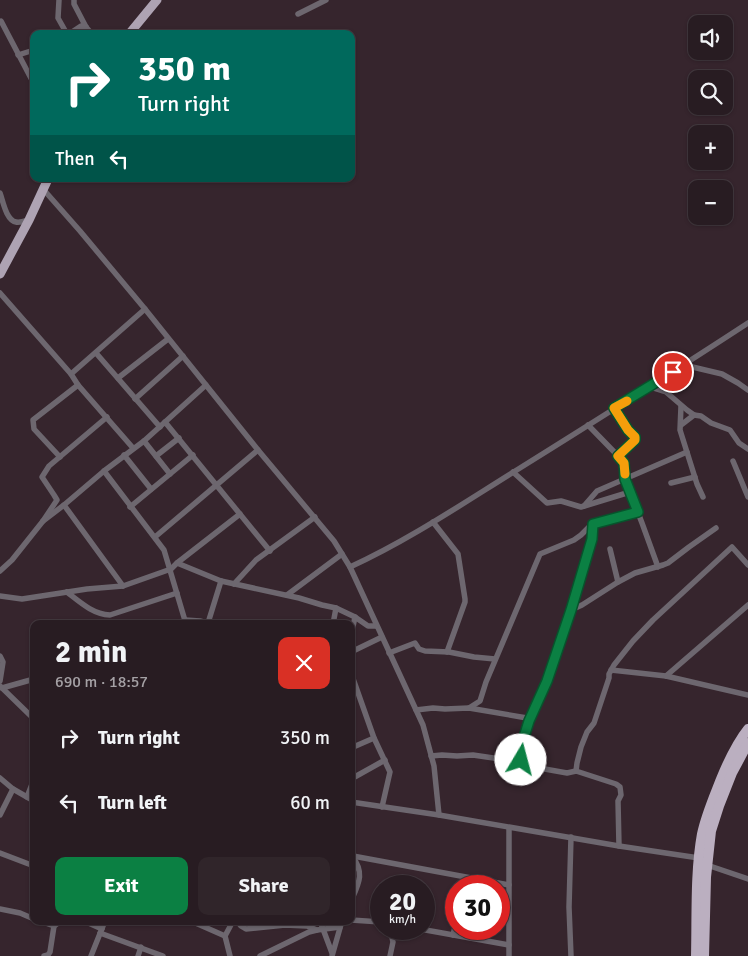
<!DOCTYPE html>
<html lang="en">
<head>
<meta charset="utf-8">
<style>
	body { margin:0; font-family:Signika,sans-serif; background:#30252a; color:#f1f3f6; height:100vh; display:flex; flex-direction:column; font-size:19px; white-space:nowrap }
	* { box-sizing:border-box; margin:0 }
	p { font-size:16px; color:#a5a1a5 }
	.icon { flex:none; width:28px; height:28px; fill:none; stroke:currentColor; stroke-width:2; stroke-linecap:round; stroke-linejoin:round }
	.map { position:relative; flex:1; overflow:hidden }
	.details { position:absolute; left:30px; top:620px; width:325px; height:305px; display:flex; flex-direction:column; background:#281c22; border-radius:10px; box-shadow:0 1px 4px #0004,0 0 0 1px #443a40 }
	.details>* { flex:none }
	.hud { position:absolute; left:30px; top:30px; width:325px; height:152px; border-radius:10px; box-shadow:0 1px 4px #0004,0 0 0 1px #443a40; background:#00695c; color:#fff; overflow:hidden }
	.controls { position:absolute; left:688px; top:15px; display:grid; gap:10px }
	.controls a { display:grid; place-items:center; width:45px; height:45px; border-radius:10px; background:#281c22; box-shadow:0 1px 4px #0004,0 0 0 1px #443a40; font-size:25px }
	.speed { position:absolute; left:370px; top:875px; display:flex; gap:10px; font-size:25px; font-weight:700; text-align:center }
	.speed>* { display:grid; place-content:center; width:65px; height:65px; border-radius:50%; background:#281c22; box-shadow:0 1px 4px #0004,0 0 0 1px #443a40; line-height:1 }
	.speed small { font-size:12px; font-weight:400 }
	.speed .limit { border:8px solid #d22; background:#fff; color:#111 }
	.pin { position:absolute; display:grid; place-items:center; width:42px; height:42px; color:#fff; margin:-21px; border:2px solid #fff; border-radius:50%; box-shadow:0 1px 5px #0007 }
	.me { position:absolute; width:55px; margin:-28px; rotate:8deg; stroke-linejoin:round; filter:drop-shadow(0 0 4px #0008) }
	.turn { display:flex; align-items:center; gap:18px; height:105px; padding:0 25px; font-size:22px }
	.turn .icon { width:65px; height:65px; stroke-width:2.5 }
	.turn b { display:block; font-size:35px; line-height:42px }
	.then { display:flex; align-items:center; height:48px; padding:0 25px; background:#0003; gap:10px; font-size:19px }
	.round { display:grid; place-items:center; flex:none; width:52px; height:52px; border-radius:10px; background:#30252a }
	.overview { display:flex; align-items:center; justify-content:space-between; height:85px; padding:0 25px }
	h1 { font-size:30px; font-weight:700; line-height:38px }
	.action { display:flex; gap:10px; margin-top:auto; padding:10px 25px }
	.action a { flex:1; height:58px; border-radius:10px; background:#0b8043; color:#fff; font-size:20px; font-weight:700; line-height:58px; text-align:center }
	.action a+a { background:#30252a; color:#f1f3f6 }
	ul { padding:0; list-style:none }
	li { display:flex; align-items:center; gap:15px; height:65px; padding:0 25px }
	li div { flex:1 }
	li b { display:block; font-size:19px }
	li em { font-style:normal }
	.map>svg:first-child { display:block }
</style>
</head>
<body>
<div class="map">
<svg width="748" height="956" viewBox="0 0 748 956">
	<rect width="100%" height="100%" fill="#36252d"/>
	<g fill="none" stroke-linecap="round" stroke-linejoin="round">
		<g stroke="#6d676f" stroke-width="5.5">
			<path d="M59 0 58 18 67 34"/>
			<path d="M74 0V4L86 27 92 34"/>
			<path d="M298 14 326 0"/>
			<path d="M1 21 34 84"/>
			<path d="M69 34 81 26 86 27"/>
			<path d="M18 55 34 50"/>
			<path d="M43 189 80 231 145 309 258 450 334 541 350 567 423 725 434 766 439 815"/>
			<path d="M0 193C3 201 6 220 16 222 20 223 25 221 29 220"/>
			<path d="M0 293 71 374 78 385 133 448"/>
			<path d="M96 353 160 427"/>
			<path d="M684 365 722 374 738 383 748 390"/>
			<path d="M71 374 145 309"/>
			<path d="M118 378 168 339"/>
			<path d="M650 387 666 392 687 410 694 415 701 416 711 423 730 430 739 443 748 449"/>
			<path d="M135 399 183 356"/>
			<path d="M681 406 680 430 697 484 703 497"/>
			<path d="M614 408 628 430 635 437V440L618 456"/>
			<path d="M165 422 270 551"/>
			<path d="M588 425 622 460 625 468V479L642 523 658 567"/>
			<path d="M681 425 694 415"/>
			<path d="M144 441 170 474"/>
			<path d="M124 455 151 489"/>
			<path d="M156 456 179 438"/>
			<path d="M60 457 34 429 33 420 78 385"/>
			<path d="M733 461 748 497"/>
			<path d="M104 471 164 550 186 624"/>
			<path d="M513 472 547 503 561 501 581 507 630 492"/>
			<path d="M671 483 695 477"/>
			<path d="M64 505 123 586"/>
			<path d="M584 506 597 491 687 452"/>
			<path d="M130 507 193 455"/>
			<path d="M43 521 64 505 104 471 144 441 206 385"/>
			<path d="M433 522 458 554 465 599V602L447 652"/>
			<path d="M155 537 258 450"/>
			<path d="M610 549 618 582"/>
			<path d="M177 563 221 581 299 598 322 605 336 608 355 617 368 626H376"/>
			<path d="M350 567C409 540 465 502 520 468 597 420 673 372 748 323"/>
			<path d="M0 571 12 560 43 521 57 500 54 495 42 477 49 466 107 417"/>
			<path d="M234 584 256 560 315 517"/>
			<path d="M67 592C81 603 93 614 110 615L177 593"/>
			<path d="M287 595 342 554"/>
			<path d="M0 596 22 599 87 589 123 586 171 569 177 563 240 514"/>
			<path d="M571 610 582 605 618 582 635 573 663 565 668 563 689 547 716 528"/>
			<path d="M185 620 200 621 210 624"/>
			<path d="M208 623 221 581"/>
			<path d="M333 624 336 608"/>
			<path d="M351 636 355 617"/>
			<path d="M351 652 382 637"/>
			<path d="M389 653 415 643 419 649 425 651 449 652 474 657 495 659"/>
			<path d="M0 656 3 662 0 681"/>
			<path d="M611 670 666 676 748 695"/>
			<path d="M351 673 374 738 390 772 382 807"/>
			<path d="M666 676 748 605"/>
			<path d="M0 686 34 719"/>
			<path d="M2 688 34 679"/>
			<path d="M469 708 480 701 486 682 540 554 574 540 581 535 593 523 638 512"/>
			<path d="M416 710 433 708 445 709 469 708 527 718 529 721 519 750V755L521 760 528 766 567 773 576 771 616 784 620 787 621 795 618 801 619 846"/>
			<path d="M529 721 547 681 571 610 592 539 593 523"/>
			<path d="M351 748 374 738"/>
			<path d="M431 756 442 755 457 756 473 755 507 760H521"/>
			<path d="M576 771 577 763 581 747 587 732 594 723 609 678V674L614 665 633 641 653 620 732 547 748 565"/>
			<path d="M0 778 13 789 34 801"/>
			<path d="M351 779 385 760"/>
			<path d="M27 797 34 779"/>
			<path d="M351 802 439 815 619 846 699 858"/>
			<path d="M0 815 13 789"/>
			<path d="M571 837 569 907 571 956"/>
			<path d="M0 853 34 866"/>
			<path d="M353 856 509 885"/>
			<path d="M707 865 748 879"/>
			<path d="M467 886 469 878"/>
			<path d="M351 901C359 883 365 873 352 856"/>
			<path d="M0 909 20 913 34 919"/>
			<path d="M351 920 381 922"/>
			<path d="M40 921 54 926 61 921"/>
			<path d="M84 921 102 929"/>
			<path d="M191 921 225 936"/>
			<path d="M237 921 241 926 246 929 285 925 307 926 317 930"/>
			<path d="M320 921 332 953"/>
			<path d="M390 929 393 942 390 956"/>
			<path d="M420 929 509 945"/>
			<path d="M100 933 163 956"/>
			<path d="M453 935 456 923"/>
			<path d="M44 956 48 955 50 952 54 926"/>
			<path d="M91 956 105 921"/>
			<path d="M138 956 141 947"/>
			<path d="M230 956 225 936 233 921"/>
			<path d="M260 956 309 932 317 930 340 927"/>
			<path d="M332 956 342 921"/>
			<path d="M509 956V828"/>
		</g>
		<g stroke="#aea3b3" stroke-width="9">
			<path d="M129 34 157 0"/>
			<path d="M0 274 29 220 48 179"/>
		</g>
		<g stroke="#bbafc0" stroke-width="10">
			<path d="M696 956C697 916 695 873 702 834 706 815 714 797 721 779 728 762 736 744 748 729"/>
			<path d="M704 956 706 877 711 831 719 806 732 773 748 743"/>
		</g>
	</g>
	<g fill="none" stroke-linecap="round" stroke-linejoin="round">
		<defs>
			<path id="route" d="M521 760 519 755 520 750 529 721 547 681 571 610 592 539 593 524 638 512 625 479 624 463 618 456 635 440V437L628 430 614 408 673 372"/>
		</defs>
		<use href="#route" stroke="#07532c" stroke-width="12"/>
		<use href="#route" stroke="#0b8043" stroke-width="9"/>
		<path stroke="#f59e0b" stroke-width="9" d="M625 474 624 463 618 456 635 440V437L628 430 614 408 627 401"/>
	</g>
</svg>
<div class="controls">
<a><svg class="icon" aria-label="sound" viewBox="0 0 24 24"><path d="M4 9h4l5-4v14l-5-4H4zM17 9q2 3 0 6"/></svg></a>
<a><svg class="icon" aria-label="search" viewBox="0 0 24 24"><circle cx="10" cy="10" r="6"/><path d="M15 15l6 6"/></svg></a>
<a>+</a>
<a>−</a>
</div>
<div class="speed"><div>20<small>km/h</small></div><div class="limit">30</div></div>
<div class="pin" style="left:673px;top:372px;background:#d93025"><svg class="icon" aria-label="arrive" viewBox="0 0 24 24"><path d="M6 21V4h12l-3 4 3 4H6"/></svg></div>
<svg class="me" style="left:521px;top:760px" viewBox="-20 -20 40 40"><circle r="19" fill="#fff"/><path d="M0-13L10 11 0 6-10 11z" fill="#0b8043"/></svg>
<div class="hud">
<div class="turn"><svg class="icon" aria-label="right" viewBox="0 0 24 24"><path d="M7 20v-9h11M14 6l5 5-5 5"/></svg><div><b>350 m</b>Turn right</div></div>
<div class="then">Then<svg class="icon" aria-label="left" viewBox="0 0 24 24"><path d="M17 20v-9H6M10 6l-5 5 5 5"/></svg></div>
</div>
<section class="details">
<div class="overview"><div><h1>2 min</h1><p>690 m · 18:57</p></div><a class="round" style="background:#d93025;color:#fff"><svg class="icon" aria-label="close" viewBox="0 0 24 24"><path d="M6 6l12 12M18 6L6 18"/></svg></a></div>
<ul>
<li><svg class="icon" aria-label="right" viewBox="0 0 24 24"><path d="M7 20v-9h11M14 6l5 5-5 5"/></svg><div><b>Turn right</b></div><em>350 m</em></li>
<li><svg class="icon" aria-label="left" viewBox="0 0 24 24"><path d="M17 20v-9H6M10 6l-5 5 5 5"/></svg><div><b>Turn left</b></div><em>60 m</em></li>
</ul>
<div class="action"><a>Exit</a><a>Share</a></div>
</section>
</div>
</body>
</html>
